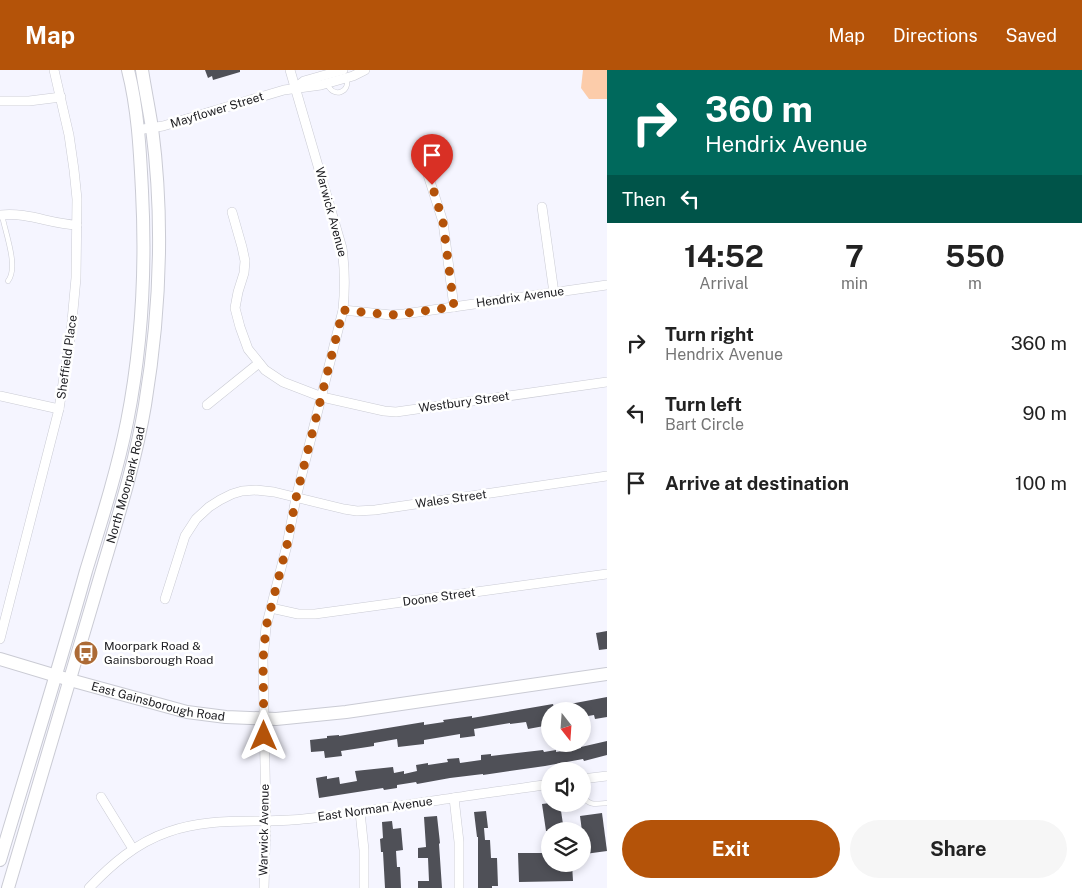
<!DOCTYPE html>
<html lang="en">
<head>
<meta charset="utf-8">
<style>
	body { margin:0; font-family:"Public Sans",sans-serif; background:#f6f6f6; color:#222; height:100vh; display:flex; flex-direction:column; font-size:19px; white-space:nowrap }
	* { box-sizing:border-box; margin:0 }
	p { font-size:16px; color:#767676 }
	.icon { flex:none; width:28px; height:28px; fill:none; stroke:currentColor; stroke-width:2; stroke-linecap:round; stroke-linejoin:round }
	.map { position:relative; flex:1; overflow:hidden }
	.panel { display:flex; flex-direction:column; background:#fff; width:475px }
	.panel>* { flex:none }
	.top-card { background:#00695c; color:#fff; overflow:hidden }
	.needle { width:32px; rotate:163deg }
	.buttons { position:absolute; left:541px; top:632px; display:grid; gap:10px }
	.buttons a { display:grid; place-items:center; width:50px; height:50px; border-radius:50%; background:#fff; box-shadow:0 2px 8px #0003; font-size:25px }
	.pin { position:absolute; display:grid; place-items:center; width:42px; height:42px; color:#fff; margin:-51px -21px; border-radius:50% 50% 50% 0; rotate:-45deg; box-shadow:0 0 5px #0007 }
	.pin .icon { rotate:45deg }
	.me { position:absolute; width:55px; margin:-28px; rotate:0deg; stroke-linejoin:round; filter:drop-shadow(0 0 4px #0008) }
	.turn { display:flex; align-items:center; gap:18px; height:105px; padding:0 15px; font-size:22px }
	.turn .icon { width:65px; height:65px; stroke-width:2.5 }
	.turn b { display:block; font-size:35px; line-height:42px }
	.then { display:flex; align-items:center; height:48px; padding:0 15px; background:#0003; gap:10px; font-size:19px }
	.eta { display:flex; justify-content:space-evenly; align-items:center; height:85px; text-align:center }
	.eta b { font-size:30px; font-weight:700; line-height:35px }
	.primary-button { display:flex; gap:10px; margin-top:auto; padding:10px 15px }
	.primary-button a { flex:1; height:58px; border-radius:30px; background:#b45309; color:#fff; font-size:20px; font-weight:700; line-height:58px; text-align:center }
	.primary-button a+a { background:#f6f6f6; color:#222 }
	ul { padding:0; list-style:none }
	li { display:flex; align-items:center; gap:15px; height:70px; padding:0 15px }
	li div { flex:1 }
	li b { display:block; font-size:19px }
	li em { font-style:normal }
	header { display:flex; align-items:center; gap:30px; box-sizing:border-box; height:70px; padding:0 25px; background:#b45309; color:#fff }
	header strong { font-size:24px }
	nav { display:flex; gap:28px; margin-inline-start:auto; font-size:18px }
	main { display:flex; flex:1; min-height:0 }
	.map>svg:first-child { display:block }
</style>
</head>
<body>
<header>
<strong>Map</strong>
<nav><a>Map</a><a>Directions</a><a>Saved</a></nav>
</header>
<main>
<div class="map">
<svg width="607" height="818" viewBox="0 0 607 818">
	<rect width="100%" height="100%" fill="#f5f5ff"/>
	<path fill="#fcccaa" d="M583 0H607V29H589L581 18Z"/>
	<g fill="#4f5057">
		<path d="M205 0H240V2L213 10 212 6 208 8Z"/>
		<path d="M607 561V579L599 580 596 563Z"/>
		<path d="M607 627V647L595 649 594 645 582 647V641H550V656L544 657V656L528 659 526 652 510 654V653L474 659 475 666 460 668V664L424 670V674L398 677 397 669 374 673V676L341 681 342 686 325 688 324 681 311 682 310 670 327 668V666L339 665V666L424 652V655L444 652 443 650 472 646V648L553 634 554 637Z"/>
		<path d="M607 671V685L584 691 583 689 545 696 483 705V704L450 708 417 714 416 712 397 715V718L384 720 383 718 319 728 316 708 327 706V709L339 707 340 714 357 711 355 701 393 697 394 703 404 701V704L417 701 416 695 428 693V695L448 692 447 689 459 688 460 693 481 690V685L491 684V686L543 680 544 682 556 680V682L581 678V677Z"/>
		<path d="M550 733 560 734 564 761H546L542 734Z"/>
		<path d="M486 741 488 758H484L485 770H490L491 788H497L498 816H492V818H478V767H477L474 742Z"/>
		<path d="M602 743 607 781 585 784 580 746Z"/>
		<path d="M437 746 440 773 439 774 442 818H418V811H429L428 788H418V778L426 777 424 747Z"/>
		<path d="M392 751 393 759 401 758 403 780 396 781 397 797H400L401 818H385L383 782H381L380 769 383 768 382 752Z"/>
		<path d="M518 783H550V794H572L573 811 519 812Z"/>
	</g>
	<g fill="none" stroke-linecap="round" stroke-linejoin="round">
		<defs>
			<g id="lane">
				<path d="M327 13C332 29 352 23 346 7"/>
				<path d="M2 145C5 162 19 197 8 211"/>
				<path d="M582 726C590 736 595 734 607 733"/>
			</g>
			<g id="street">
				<path d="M295 18 304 11 343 0"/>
				<path d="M0 31H29L61 27"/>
				<path d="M137 60 163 56 284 20 321 15 353 6 365 0"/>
				<path d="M428 105 443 152 454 237"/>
				<path d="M542 137 554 223"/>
				<path d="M232 142 242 177 245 191 244 203 238 222 235 238 240 257 248 279 265 300 283 312 322 327 384 341 396 342 607 312"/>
				<path d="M0 145C29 142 50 154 77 155"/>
				<path d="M343 240 391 245 404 244 607 215"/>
				<path d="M0 326 59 339"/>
				<path d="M207 335 259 293"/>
				<path d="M165 529 185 466 196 449 209 437 220 430 232 424 242 421 256 420 274 422 344 439 357 441 375 440 607 406"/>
				<path d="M271 538 298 544H315L607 504"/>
				<path d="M0 569 59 339 71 262 76 208 77 129 74 100 69 65 54 0"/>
				<path d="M582 709 607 706"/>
				<path d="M101 727 133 779"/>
				<path d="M454 728 459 772V818"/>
				<path d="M360 742 364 780V818"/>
				<path d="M89 818C112 794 136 773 168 762 212 746 257 754 303 749 353 744 403 735 453 728 485 723 518 719 550 714"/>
				<path d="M264 818 266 751 263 589 266 557 287 475 296 428 343 240C345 219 345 199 342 178L290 0"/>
			</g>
			<g id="secondary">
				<path id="s1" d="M0 589 70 610 187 642 226 647 276 649 346 642 607 604"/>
				<path d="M0 790C29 693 59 598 86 501 101 452 117 402 127 352 142 276 146 198 142 121 140 81 138 39 128 0"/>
				<path id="s2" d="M8 818C38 716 69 613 99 511 116 453 135 395 145 335 160 244 164 150 152 58 149 39 145 19 142 0"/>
			</g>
		</defs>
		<use href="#lane" stroke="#cacbd4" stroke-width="5.5"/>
		<use href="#street" stroke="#cacbd4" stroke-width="10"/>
		<use href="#secondary" stroke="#cacbd4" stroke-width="14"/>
		<use href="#lane" stroke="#fff" stroke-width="4.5"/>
		<use href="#street" stroke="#fff" stroke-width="9"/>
		<use href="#secondary" stroke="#fff" stroke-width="12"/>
	</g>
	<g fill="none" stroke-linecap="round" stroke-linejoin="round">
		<path stroke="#b45309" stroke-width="9" stroke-dasharray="0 16.2" d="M264 666 263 590 266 557 287 475 296 428 343 240 391 245 454 237 443 152 432 115"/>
	</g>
	<defs>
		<symbol id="bus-disc" viewBox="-11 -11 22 22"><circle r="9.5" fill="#ac6a36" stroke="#fff"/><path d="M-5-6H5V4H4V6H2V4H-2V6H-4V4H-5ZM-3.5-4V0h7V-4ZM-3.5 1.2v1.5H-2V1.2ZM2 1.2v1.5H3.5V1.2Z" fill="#fff"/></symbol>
	</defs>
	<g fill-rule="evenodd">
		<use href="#bus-disc" x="72" y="569" width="28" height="28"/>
	</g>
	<g text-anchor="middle" stroke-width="5" stroke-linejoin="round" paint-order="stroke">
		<g font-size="12" fill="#202024" stroke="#fff">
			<text transform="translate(217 40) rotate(-17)" y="4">Mayflower Street</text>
			<text transform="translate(331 142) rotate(75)" y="4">Warwick Avenue</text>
			<text transform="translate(520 227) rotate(-8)" y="4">Hendrix Avenue</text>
			<text transform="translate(67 287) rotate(-82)" y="4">Sheffield Place</text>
			<text transform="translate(464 332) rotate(-8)" y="4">Westbury Street</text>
			<text dy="4" stroke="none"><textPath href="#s2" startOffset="420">North Moorpark Road</textPath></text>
			<text transform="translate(451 429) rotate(-8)" y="4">Wales Street</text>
			<text transform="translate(439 527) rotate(-8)" y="4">Doone Street</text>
			<text dy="4" stroke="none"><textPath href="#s1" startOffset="164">East Gainsborough Road</textPath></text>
			<text transform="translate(375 739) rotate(-8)" y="4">East Norman Avenue</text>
			<text transform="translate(264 760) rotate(-89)" y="4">Warwick Avenue</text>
		</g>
		<g font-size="12" fill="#202024" stroke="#fff" text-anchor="start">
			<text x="104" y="580">Moorpark Road &amp;<tspan x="104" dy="14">Gainsborough Road</tspan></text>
		</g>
	</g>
</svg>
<div class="buttons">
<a><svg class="needle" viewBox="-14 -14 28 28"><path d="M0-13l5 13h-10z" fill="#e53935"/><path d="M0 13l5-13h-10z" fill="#767676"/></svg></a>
<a><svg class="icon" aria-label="sound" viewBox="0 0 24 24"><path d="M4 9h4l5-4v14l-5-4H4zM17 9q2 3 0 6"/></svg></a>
<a><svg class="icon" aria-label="layers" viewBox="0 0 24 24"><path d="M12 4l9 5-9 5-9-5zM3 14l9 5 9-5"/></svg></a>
</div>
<div class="pin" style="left:432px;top:115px;background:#d93025"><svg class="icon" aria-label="arrive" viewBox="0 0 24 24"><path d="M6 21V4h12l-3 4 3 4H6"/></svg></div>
<svg class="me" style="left:264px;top:666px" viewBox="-20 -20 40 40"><path d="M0-17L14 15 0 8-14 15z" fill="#b45309" stroke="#fff" stroke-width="4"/></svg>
</div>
<section class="panel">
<div class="top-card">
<div class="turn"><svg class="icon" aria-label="right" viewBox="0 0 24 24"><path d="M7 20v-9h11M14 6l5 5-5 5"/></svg><div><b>360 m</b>Hendrix Avenue</div></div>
<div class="then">Then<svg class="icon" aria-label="left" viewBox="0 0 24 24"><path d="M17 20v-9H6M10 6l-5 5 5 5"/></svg></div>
</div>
<div class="eta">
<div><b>14:52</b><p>Arrival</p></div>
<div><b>7</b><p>min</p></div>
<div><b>550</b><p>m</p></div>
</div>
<ul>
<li><svg class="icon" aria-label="right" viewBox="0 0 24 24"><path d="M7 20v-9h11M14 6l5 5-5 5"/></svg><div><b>Turn right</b><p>Hendrix Avenue</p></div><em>360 m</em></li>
<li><svg class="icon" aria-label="left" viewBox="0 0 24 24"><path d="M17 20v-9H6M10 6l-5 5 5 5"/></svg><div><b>Turn left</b><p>Bart Circle</p></div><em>90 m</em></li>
<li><svg class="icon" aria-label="arrive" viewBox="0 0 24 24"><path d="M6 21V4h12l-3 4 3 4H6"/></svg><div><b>Arrive at destination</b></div><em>100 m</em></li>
</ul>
<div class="primary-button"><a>Exit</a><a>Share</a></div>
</section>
</main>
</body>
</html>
